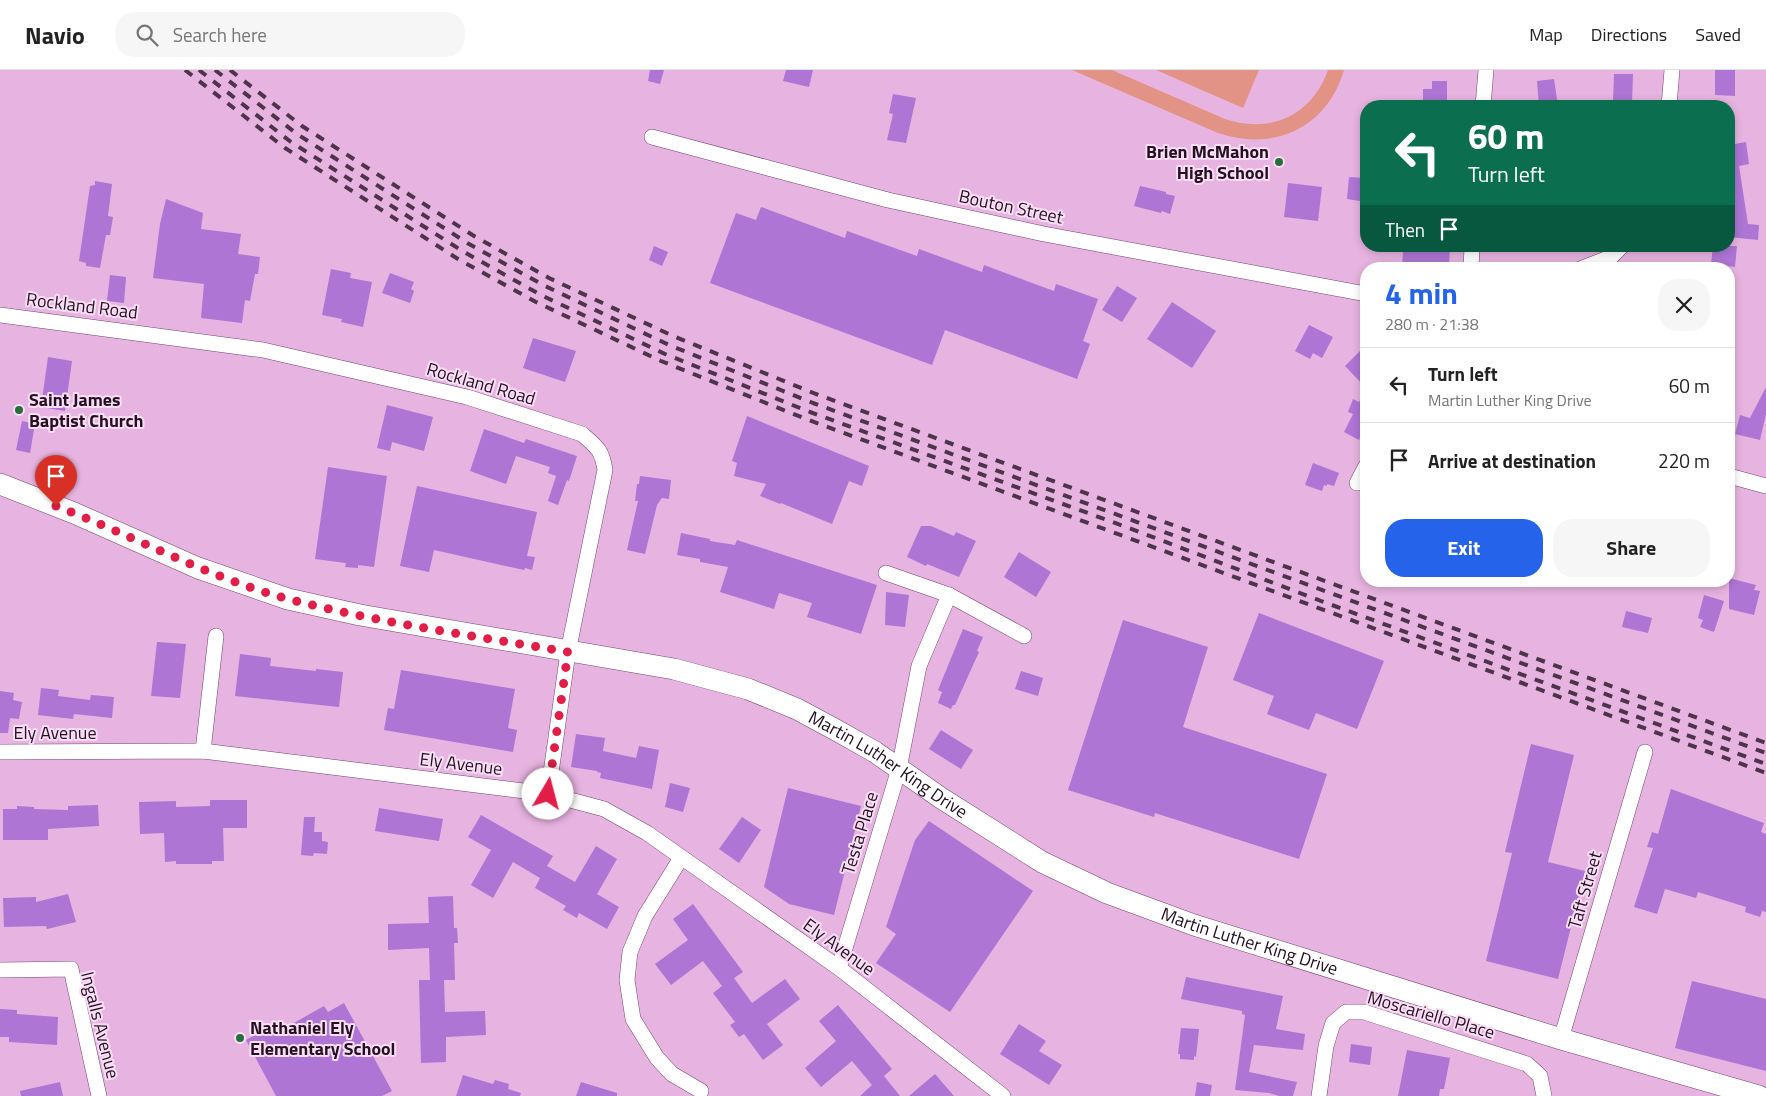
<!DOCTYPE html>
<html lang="en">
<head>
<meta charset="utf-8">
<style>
	body { margin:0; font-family:"Titillium Web",sans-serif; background:#f6f6f6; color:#222; height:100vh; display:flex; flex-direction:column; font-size:19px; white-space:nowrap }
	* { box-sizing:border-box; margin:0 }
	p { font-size:16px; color:#767676 }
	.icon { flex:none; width:28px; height:28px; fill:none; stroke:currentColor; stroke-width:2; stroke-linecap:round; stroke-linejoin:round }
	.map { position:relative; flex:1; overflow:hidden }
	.sheet { position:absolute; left:1360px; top:192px; width:375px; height:325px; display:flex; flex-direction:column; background:#fff; border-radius:20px; box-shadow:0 2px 8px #0003 }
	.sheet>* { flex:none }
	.guide { position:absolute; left:1360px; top:30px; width:375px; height:152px; border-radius:20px; box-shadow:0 2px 8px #0003; background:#0b6e4f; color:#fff; overflow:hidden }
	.pin { position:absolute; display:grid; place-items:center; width:42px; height:42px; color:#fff; margin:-51px -21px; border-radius:50% 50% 50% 0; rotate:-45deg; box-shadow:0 0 5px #0007 }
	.pin .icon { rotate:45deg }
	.me { position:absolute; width:55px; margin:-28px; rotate:8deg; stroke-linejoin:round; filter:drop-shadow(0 0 4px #0008) }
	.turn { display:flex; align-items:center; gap:18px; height:105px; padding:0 25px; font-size:22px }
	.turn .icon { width:65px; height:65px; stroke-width:2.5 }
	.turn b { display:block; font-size:35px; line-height:42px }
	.then { display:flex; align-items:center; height:48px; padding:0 25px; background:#0003; gap:10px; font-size:19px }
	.round { display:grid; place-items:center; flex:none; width:52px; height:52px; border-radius:20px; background:#f6f6f6 }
	.summary { display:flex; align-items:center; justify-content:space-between; height:85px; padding:0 25px }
	h1 { font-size:30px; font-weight:700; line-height:38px; color:#2563eb }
	.cta { display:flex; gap:10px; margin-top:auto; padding:10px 25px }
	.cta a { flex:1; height:58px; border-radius:20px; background:#2563eb; color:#fff; font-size:20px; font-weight:700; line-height:58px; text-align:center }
	.cta a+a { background:#f6f6f6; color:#222 }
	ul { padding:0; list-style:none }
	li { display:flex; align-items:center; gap:15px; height:75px; padding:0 25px; border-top:1px solid #e0e0e0 }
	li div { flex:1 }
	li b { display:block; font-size:19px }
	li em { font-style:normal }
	header { display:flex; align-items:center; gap:30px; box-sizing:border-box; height:70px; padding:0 25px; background:#fff; border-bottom:1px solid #e0e0e0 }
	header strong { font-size:24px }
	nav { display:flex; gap:28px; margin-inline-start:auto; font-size:18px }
	.search { width:350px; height:45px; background:#f6f6f6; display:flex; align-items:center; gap:12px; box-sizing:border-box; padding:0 18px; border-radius:20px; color:#767676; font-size:19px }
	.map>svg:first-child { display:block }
</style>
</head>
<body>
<header>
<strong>Navio</strong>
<div class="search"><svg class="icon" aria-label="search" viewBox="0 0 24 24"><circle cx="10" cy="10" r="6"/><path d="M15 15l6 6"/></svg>Search here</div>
<nav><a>Map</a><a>Directions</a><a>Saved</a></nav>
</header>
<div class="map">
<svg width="1766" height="1026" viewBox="0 0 1766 1026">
	<rect width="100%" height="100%" fill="#e7b3e0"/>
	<g fill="#e29385">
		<path d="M1072 0H1112L1225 49C1270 64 1312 46 1328 0H1344C1327 58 1274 82 1218 63Z"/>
		<path d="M1156 0H1259L1243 38Z"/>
	</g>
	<g fill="#ae75d4">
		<path d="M650 0H664L660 14 648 11Z"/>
		<path d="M786 0H813L809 17 783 11Z"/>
		<path d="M1715 0H1735V26L1715 25Z"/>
		<path d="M1614 4H1633L1632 32 1613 31Z"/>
		<path d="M1554 9 1558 36H1539L1537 11Z"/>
		<path d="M1432 11H1447V36H1423V19H1432Z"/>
		<path d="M893 24 916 28 906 73 887 70 893 44 889 43Z"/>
		<path d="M1746 72 1749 94 1739 96 1748 154 1759 155 1758 170 1729 167V75Z"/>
		<path d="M1349 107 1366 108V132L1347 129Z"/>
		<path d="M95 111 112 114 108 146 113 147 110 165H106L100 198 86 196V193L79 191 90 116 95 115Z"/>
		<path d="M1288 113 1322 117 1318 151 1284 147Z"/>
		<path d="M1140 116 1166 122V124L1175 126 1170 144 1162 141 1161 143 1134 136Z"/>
		<path d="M166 129 203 143 201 159 241 164 238 184 260 187 258 204H255L250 231 245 230 242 253 201 248 204 214 153 208 160 154Z"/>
		<path d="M761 137 845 168 847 161 917 186 919 179 982 202 984 195 1054 221 1056 214 1098 229 1083 271 1090 274 1077 309 945 260 932 295 710 213 736 143 756 150Z"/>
		<path d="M654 176 668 182 662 196 649 190Z"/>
		<path d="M1430 176H1450L1449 199H1402L1403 181 1429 182Z"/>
		<path d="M1713 176H1737L1735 197 1711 194Z"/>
		<path d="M331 199 351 203 350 208 372 212 363 257 341 252 342 249 322 245Z"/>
		<path d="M390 203 414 212 411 219 414 221 410 233 382 223Z"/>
		<path d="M110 205 126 207 124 233 107 231Z"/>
		<path d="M1117 216 1137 228 1122 252 1102 240Z"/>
		<path d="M1172 232 1216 261 1192 298 1147 269Z"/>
		<path d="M1309 255 1333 267 1322 288 1313 283 1310 289 1295 281Z"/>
		<path d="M533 268 576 281 565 312 523 298Z"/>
		<path d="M1366 275V318L1345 296Z"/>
		<path d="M48 287 72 291 65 341 41 337Z"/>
		<path d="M1766 317V344L1760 370 1735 364 1740 345 1750 348Z"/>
		<path d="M1366 318V355L1359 370 1344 362 1353 344 1348 342 1353 329 1359 332Z"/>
		<path d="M387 335 433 347 424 381 392 372 390 381 377 378Z"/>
		<path d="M747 346 869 396 862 416 849 411 832 454 781 433 780 434 760 426 766 414 734 406 737 393 732 391Z"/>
		<path d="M22 351 35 354 30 383 16 380Z"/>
		<path d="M484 359 524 373 526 369 577 386 569 411 567 410 558 435 548 431 556 406 548 403 550 397 516 386 506 414 470 401Z"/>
		<path d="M1313 393 1339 403 1334 416 1327 414V416L1324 415 1322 421 1305 415Z"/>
		<path d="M328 397 387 406 374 497 358 495V498L345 497 346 493 315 489Z"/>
		<path d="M640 406 671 410 669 429 662 428 657 435 645 484 627 480 638 431H635L637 414H639Z"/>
		<path d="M417 416 537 442 527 486 535 487 532 500 525 498 524 500 434 480 429 502 400 496Z"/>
		<path d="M921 456H931L954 466 956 462 976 471 959 507 927 494 926 496 907 487Z"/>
		<path d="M681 463 710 469V471L735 475 737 470 877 515 861 564 807 547 812 533 779 523 774 539 720 522 728 497 700 492V489L677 485Z"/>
		<path d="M1019 482 1051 502 1036 527 1004 507Z"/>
		<path d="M1729 508 1756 515 1754 520 1760 521 1754 545 1729 539Z"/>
		<path d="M886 522 909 525 905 557 885 555Z"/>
		<path d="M1704 525 1724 531 1714 562 1700 557 1703 550 1698 548Z"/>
		<path d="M1626 541 1652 548 1648 563 1622 557Z"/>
		<path d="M1259 543 1384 591 1357 659 1316 643 1309 660 1267 644 1274 626 1233 610Z"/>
		<path d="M1123 550 1208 577 1183 657 1327 704 1299 789 1155 743 1154 747 1068 720Z"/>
		<path d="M963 559 983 567 977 581 979 582 955 635H953L951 639 938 633 942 622 938 620Z"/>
		<path d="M157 572 186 574 180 628 151 626Z"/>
		<path d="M240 584 271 588 270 596 316 601V599L343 602 339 637 235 626Z"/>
		<path d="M401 600 515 619 508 658 517 660 513 682 384 660 388 638 394 639Z"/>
		<path d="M1021 601 1043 608 1038 626 1015 619Z"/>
		<path d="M41 618 59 620 58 626 90 630 91 625 114 627 112 648 74 644 73 649 38 645Z"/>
		<path d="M0 621 14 623 13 630 22 632 19 649 10 648 8 663H0Z"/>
		<path d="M941 660 973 680 961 699 929 679Z"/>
		<path d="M576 664 605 668 603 681 636 688 639 676 659 680 652 719 600 708 601 703 597 702V701L571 697Z"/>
		<path d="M1531 674 1574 685 1548 792 1585 801 1558 909 1486 891 1512 783 1505 782Z"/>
		<path d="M670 713 690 718 683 742 665 737Z"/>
		<path d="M788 718 861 736 834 845 789 834 764 817Z"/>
		<path d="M1671 719 1764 753 1761 762 1766 764V842L1762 841 1760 847 1745 842 1746 837 1698 822 1696 828 1665 819 1657 844 1634 837 1653 778 1647 777 1652 762 1658 764Z"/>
		<path d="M210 730H247V758H223L224 791H212V794H176V791L165 792 164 763 140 764 139 732 176 731V737L210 736Z"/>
		<path d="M98 735 99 756 48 759V770H3V739H17V736L34 737V739L68 740V736Z"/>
		<path d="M379 738 443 749 439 771 375 761Z"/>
		<path d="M481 745 553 786 547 796 575 812 596 776 617 789 597 824 619 837 607 859 579 843 577 848 563 840 566 836 535 818 540 808 513 792 493 828 471 815 491 780 468 767Z"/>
		<path d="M304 747H315L314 762H322V771L328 772 327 784 314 783 313 786 301 785Z"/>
		<path d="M742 747 761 760 739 793 719 779Z"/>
		<path d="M929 751 1033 821 950 942 876 893 896 864 886 857 915 770Z"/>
		<path d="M68 824 76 852 47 859 46 856 4 857 3 828 36 827V832Z"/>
		<path d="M453 826 454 858H457L458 873H454L455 910H444L445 942 485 941 486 965 446 967V992L421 993 419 910H430L429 878 388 880V854L429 853 428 827Z"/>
		<path d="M693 834 743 902 734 908 752 933 785 909 800 929 767 954 783 975 763 990 744 964 739 967 730 955 735 952 713 923 722 916 703 891 671 915 655 894 688 870 673 849Z"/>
		<path d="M1186 907 1283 926 1276 959 1305 964 1303 980 1254 975 1249 1002 1297 1012 1293 1026H1279L1269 1023 1235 1020 1245 945 1242 944V941L1181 929Z"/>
		<path d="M1692 911 1766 929V1001L1675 978Z"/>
		<path d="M344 933 392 1021 382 1026H276L246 970 281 951 285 958 324 936 328 942Z"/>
		<path d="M838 935 892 999 884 1006 900 1026H860L872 1015 852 991 821 1017 805 998 836 971 819 951Z"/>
		<path d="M0 939 17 940V944L58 947 57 975 9 972V967H0Z"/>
		<path d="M1019 954 1046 971 1039 981 1062 995 1049 1015 1000 984Z"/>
		<path d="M1181 958 1199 959 1196 987 1194 986V990L1180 989V984H1178Z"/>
		<path d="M1351 974 1372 977 1370 995 1349 992Z"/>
		<path d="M1407 980 1450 988 1444 1019H1440L1439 1026H1398Z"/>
		<path d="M935 1004 954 1026H909Z"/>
		<path d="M463 1005 493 1014 495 1010 509 1014 508 1019 521 1023 520 1026H456Z"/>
		<path d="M60 1012 63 1026H21L20 1021Z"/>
		<path d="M581 1012 617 1023V1026H576Z"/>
		<path d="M1197 1012 1212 1015 1210 1026H1195Z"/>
	</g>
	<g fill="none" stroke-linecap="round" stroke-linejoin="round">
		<defs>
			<g id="minor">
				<path d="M1483 36 1486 0"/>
				<path d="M1669 36 1672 0"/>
				<path d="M652 67 888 130 1044 164 1366 224"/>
				<path d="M1471 199 1472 176"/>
				<path d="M1580 199 1611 187 1622 176"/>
				<path d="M0 245 263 280 467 327 582 364C597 377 602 380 605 400L568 582 548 724"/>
				<path d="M1729 406 1766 416"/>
				<path d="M1357 413 1366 396"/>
				<path d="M886 503 949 525 1024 566"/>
				<path d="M203 681 216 566"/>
				<path d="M0 682 203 681 548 724 604 739 647 763 839 898 1003 1026"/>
				<path d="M681 788 645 846 630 882 627 910 633 949 657 988 672 1004 701 1021"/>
				<path d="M839 898 899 699 919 596 949 525"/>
				<path d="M0 900 71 899 99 1026"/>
				<path d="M1561 969 1645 682"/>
				<path d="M1319 1026 1326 976 1333 953 1346 942H1364L1527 994 1540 1006 1544 1026"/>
			</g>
			<g id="secondary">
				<path id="s1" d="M0 414 74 443 198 498 288 529 360 545 674 599 748 619 797 639 836 660 875 682 941 728 1042 792 1107 823 1194 855 1561 969 1759 1026"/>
			</g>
		</defs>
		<use href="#minor" stroke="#73466e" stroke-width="16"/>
		<use href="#secondary" stroke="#73466e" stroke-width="22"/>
		<use href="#minor" stroke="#fff" stroke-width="15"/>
		<use href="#secondary" stroke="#fff" stroke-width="21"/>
		<g stroke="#4d344a" stroke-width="4" stroke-dasharray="9 9" stroke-linecap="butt">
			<path d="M185 0 285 78 458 189 536 232 661 291 806 349 1766 703"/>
			<path d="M199 0 291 72 464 182 541 225 665 284 810 342 1129 458 1321 531 1766 694"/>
			<path d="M215 0 297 64 469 174 545 216 669 275 813 333 1766 683"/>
			<path d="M230 0 302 56 474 166 549 208 673 266 816 324 1766 673"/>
		</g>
	</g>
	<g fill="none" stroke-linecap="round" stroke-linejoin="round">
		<path stroke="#e11d48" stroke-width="9" stroke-dasharray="0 16.2" d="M56 436C134 466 207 507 288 529 380 553 475 566 568 582L548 724"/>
	</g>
	<g fill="#256f3d" stroke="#f9def5" stroke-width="2">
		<circle cx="1279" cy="92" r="5"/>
		<circle cx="19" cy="340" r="5"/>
		<circle cx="240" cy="968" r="5"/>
	</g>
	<g text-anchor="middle" stroke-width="4" stroke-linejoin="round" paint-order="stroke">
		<g font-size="18" font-weight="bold" fill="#231121" stroke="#f9def5" text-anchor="start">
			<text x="1269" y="88" text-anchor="end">Brien McMahon<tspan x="1269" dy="21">High School</tspan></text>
			<text x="29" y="336">Saint James<tspan x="29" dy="21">Baptist Church</tspan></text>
			<text x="250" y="964">Nathaniel Ely<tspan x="250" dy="21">Elementary School</tspan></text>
		</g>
		<g font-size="18" fill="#231121" stroke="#f9def5">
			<text transform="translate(1011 137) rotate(12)" y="6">Bouton Street</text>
			<text transform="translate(82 236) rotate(7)" y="6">Rockland Road</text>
			<text transform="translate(481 314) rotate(16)" y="6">Rockland Road</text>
			<text x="55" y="669">Ely Avenue</text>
			<text transform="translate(461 694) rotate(7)" y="6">Ely Avenue</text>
			<text dy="6" stroke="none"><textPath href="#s1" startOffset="939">Martin Luther King Drive</textPath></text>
			<text transform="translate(860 763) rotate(-73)" y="6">Testa Place</text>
			<text transform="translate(1585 820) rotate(-74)" y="6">Taft Street</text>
			<text dy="6" stroke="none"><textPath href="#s1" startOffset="1344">Martin Luther King Drive</textPath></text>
			<text transform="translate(839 877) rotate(36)" y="6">Ely Avenue</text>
			<text transform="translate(1431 945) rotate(16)" y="6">Moscariello Place</text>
			<text transform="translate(100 955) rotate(76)" y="6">Ingalls Avenue</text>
		</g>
	</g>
</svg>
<div class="pin" style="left:56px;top:436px;background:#d93025"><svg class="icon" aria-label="arrive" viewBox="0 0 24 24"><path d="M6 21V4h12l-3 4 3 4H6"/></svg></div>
<svg class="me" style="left:548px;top:724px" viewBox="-20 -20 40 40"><circle r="19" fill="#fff"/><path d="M0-13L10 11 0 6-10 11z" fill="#e11d48"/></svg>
<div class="guide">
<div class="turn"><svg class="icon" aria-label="left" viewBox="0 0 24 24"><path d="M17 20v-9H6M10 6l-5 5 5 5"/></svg><div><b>60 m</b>Turn left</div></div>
<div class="then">Then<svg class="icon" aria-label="arrive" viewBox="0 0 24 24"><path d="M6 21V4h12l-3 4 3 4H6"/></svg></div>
</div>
<section class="sheet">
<div class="summary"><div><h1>4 min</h1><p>280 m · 21:38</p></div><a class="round"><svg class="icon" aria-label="close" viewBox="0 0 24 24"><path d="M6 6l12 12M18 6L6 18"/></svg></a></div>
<ul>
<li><svg class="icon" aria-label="left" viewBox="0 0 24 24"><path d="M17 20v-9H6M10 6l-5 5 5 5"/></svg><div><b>Turn left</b><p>Martin Luther King Drive</p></div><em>60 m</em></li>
<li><svg class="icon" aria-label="arrive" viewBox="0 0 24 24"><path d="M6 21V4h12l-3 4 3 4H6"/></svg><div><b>Arrive at destination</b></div><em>220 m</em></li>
</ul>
<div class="cta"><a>Exit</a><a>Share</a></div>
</section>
</div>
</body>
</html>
